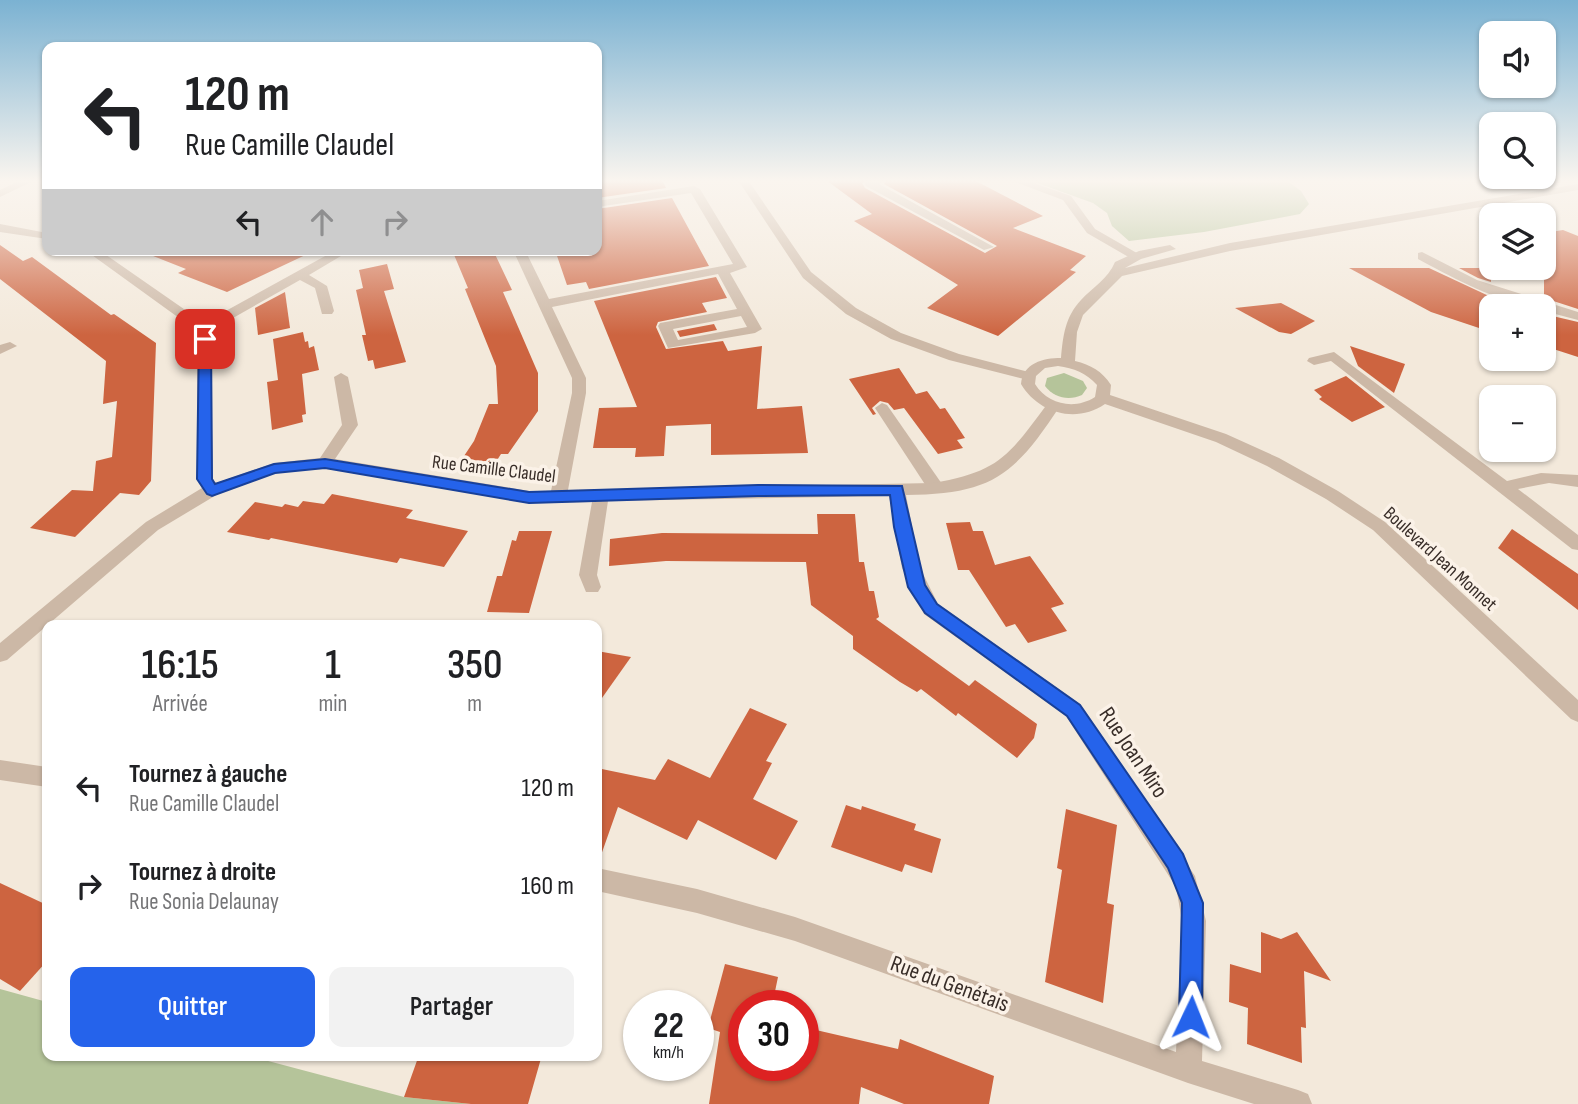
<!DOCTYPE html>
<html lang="fr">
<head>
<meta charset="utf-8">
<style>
	body { margin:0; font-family:"Sofia Sans Condensed",sans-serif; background:#f2f2f2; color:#202124; height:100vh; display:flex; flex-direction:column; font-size:26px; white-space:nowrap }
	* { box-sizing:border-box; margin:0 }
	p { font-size:23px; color:#757577 }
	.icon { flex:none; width:38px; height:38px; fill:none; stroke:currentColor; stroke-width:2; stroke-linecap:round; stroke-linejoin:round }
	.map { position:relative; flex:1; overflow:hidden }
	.drawer { position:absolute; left:42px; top:620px; width:560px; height:441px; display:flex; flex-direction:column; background:#fff; border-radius:14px; box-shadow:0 2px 5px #0004 }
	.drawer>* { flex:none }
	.hud { position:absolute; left:42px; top:42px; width:560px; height:214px; border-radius:14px; box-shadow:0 2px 5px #0004; background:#fff; color:#202124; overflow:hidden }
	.buttons { position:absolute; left:1479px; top:21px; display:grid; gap:14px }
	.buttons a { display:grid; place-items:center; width:77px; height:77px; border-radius:14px; background:#fff; box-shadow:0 2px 5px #0004; font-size:35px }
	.speed { position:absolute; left:623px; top:990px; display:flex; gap:14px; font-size:35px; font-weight:700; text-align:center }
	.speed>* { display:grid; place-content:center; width:91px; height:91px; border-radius:50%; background:#fff; box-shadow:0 2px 5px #0004; line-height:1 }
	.speed small { font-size:18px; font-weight:400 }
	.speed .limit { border:10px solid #d22; background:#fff; color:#111 }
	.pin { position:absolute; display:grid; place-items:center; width:60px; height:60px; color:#fff; margin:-30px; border-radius:14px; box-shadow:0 4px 10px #0006 }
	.me { position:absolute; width:77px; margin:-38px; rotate:2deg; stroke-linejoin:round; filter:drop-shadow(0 0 5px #0008) }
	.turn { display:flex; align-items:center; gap:24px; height:147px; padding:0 28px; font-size:32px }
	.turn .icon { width:91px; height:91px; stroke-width:2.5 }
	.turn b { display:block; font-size:49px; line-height:60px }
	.lanes { display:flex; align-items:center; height:66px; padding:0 28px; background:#0003; justify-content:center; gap:35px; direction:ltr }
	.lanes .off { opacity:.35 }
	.eta { display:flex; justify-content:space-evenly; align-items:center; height:119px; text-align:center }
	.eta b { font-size:42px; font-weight:600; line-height:49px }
	.cta { display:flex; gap:14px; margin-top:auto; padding:14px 28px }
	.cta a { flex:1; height:80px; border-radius:14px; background:#2563eb; color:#fff; font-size:28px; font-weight:600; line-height:80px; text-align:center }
	.cta a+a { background:#f2f2f2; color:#202124 }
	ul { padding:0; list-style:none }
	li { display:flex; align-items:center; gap:21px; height:98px; padding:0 28px }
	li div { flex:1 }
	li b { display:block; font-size:26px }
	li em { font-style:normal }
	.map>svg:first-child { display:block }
</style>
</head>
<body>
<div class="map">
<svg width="1578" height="1104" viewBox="0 0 1578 1104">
	<rect width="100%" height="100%" fill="#f3e9db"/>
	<g fill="#b5c49a">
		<path d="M1029 180H1286L1301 191 1309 204 1300 214 1204 232 1129 241 1112 226 1107 213 1093 203Z"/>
		<path d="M1064 373 1083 381 1087 388 1082 395C1069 401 1054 398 1045 386L1047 378Z"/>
		<path d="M0 989 47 1002V1055H246L404 1097 471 1104H0Z"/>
	</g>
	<g fill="#cd6440">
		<path d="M597 180H662L666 188 597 198Z"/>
		<path d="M826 180H866L862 183 865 188 985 253 997 246 884 184 887 180H974L1043 216 1013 228 1086 256 1070 270 1076 272 998 336 927 308 958 285 854 221 872 214Z"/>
		<path d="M672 198 709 266 589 289 586 282 567 285 555 250H597V209Z"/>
		<path d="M1563 230 1578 236V309L1544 298V233Z"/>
		<path d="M0 245 23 261 32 257 111 315 114 314 156 343 151 481 139 495 120 493 75 537 30 528 72 490 93 491 96 461 112 457 117 401 103 404 106 361 0 279Z"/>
		<path d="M143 250H316L227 292 178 273 186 269 143 252Z"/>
		<path d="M452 250H493L512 290 503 292 538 373V411L508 454H501L492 468 460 462 474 441 489 404H498L496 366 465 289 468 288Z"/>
		<path d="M387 264 394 289 384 291 406 362 375 369 373 360 368 361 362 335H366L356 290 363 288 359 270Z"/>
		<path d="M1349 268H1429L1491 297V332L1431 312Z"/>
		<path d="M1459 268H1491V282L1478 278Z"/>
		<path d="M716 277 727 298 702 303 707 312 658 322 656 327 666 349 723 341 728 351 762 346 757 409 802 406 808 453 711 455V424L666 426 664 456 635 457 636 448H593L599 408 637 407 594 301Z"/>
		<path d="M285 292 290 328 258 335 255 308Z"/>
		<path d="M1281 303 1315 321 1291 334 1279 332 1235 308Z"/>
		<path d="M1544 314 1578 322V357L1544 346Z"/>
		<path d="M714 324 717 330 680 337 677 331Z"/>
		<path d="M303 332 305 342 308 341 309 348 314 346 319 370 302 374 306 414 302 415 303 422 272 430 267 382 278 380 273 339Z"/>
		<path d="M1350 346 1405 364 1394 393 1358 366Z"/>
		<path d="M899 368 916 394 927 391 940 409 945 408 965 438 957 440 963 448 938 454 904 408 894 410 888 403 880 401 872 408 876 414 873 415 849 379Z"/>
		<path d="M1346 376 1385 407 1352 422 1319 399 1322 397 1314 390Z"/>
		<path d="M332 494 413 510 406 518 468 531 444 567 400 558 397 563 271 538 269 540 227 532 255 502 282 507 285 504 298 507 303 501 324 504Z"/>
		<path d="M817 514H855L859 562H864L869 591H874L879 617 876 619 969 686 975 680 1037 724 1034 738 1017 758 958 713 956 716 921 689 917 692 900 682 853 649V636L811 605 806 562 666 561 609 566 610 539 662 533 818 534Z"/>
		<path d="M970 522 973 531H983L995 565 1030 556 1064 604 1051 608 1067 631 1028 643 1015 624 1006 627 969 570H958L946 523Z"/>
		<path d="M1512 529 1578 574V610L1498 548Z"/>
		<path d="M519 531H552L529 613 487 612 497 576H502L512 540 516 541Z"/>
		<path d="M597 651 631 657 597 705Z"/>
		<path d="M750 708 787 724 766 761 772 763 753 799 798 821 776 860 698 820 687 840 618 807 600 858 597 857V768L655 780 668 759 710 778Z"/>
		<path d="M846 805 861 810 862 806 916 824 914 830 941 839 932 873 905 864 902 872 831 847Z"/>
		<path d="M1066 809 1117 825 1107 903 1114 905 1103 1003 1045 982 1062 870 1057 868Z"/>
		<path d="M0 883 47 905V961L20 991 0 979Z"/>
		<path d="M1261 932 1281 939 1297 932 1331 981 1304 971 1306 1028 1301 1027 1302 1063 1247 1044 1248 1008 1229 1002 1230 964 1261 973Z"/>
		<path d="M725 964 778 977 772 1006H744V1066H803V1027L898 1049 900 1039 994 1076 989 1104H904L861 1087 859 1104H709L720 1032 708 1028Z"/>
		<path d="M419 1055 486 1057 542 1055 528 1104H471L404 1097Z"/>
	</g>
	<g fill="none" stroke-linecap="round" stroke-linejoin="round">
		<path fill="#ccb8a6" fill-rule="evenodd" d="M882 403 887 405 942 484 944 488 942 492H930L875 408Z"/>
		<g fill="#ccb8a6" fill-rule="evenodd">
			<path d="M21 180H35L0 197V190Z"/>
			<path d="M738 180H748L811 272 856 308 901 333 959 354 1033 373 1035 376 1028 380 949 360 891 339 846 314 803 278Z"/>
			<path d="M870 180H885L879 184 994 247 984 250 866 186 865 184Z"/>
			<path d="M1010 180H1025L1071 196 1095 229 1142 256 1132 259 1087 233 1063 200Z"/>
			<path d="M694 186 700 189 747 267 730 273 762 329 755 333 668 348 658 326 660 323 737 309 718 274 552 307 586 378V393L568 490 933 483C1000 472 1009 455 1048 403H1058L1060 406C1014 476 992 494 906 495L920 568 938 604 1080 704 1195 876 1206 921 1202 1061 1298 1090 1308 1094 1312 1104H1254L1188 1083 795 941 697 913 597 891V868L697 889 795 917 1176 1052 1182 921 1176 887 1066 716 924 614 902 568 889 496 608 501 597 575 601 587 598 592H586L579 575 592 502 529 503 325 468 276 473 218 494 158 530 7 660 0 662V643L146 522 202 488 197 479V331L85 250H99L204 323 336 250H351L309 275 327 286 334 311 332 314H322L315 288 300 280 210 331 213 479 216 483 274 463 320 458 342 425 334 377 341 373 348 377 358 425 335 459 529 491H551L572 393V378L513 250H525L549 299 733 264 691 193 597 207V201ZM741 316 747 327 678 340 673 329Z"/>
			<path d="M0 224 47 233V239L0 232Z"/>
			<path d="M1422 252 1477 280 1578 312V320L1544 311V306C1502 306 1454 278 1418 259V253Z"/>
			<path d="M10 342 17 346 0 354V345Z"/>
			<path d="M1334 352 1507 481 1541 473 1578 475V487L1549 483 1518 489 1578 535V550L1572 549 1331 361 1314 365 1307 361 1309 358Z"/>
			<path d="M0 760 47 767V787L0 780Z"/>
		</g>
		<path fill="#ccb8a6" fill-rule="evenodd" d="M1578 184V190L1230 251 1122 276 1083 315 1077 332 1075 361C1091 365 1102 371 1111 385L1110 395 1226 434 1279 458 1338 491 1385 522 1578 700V722L1571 719 1373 530 1326 499 1267 466 1216 442 1105 404C1076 424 1038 413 1021 384 1023 363 1043 358 1061 358 1063 336 1065 317 1081 300 1093 287 1108 279 1115 262L1139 251 1170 245 1176 249 1141 259 1125 268 1230 243ZM1058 366C1074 368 1086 373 1097 385L1095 397C1075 410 1048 405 1035 384L1036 376 1045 368Z"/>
	</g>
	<linearGradient id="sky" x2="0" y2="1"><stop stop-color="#7bb2d2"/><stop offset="0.54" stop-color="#faf5ef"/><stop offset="1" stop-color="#faf5ef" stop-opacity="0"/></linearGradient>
	<rect width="1578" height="335" fill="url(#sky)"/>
	<path fill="#2563eb" stroke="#184099" stroke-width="2" d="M205 335 211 339 212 479 215 484 274 464 325 459 529 492 758 485 902 486 925 585 937 604 1080 705 1183 854 1203 903 1202 1017 1199 1025 1191 1028 1182 1025 1179 1017 1182 903 1168 868 1067 716 925 613 908 587 894 527 890 495 758 496 529 503 325 468 275 473 212 496 207 494 197 479 199 339Z"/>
	<g text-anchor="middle" stroke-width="7" stroke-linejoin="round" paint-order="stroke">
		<g font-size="19" fill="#382d28" stroke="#fbf2e8">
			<text transform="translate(494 468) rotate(7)" y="7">Rue Camille Claudel</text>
			<text transform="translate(1441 558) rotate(42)" y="7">Boulevard Jean Monnet</text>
		</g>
		<g font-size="23" fill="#382d28" stroke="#fbf2e8">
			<text transform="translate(1134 752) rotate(56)" y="8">Rue Joan Miro</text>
			<text transform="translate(950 983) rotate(20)" y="8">Rue du Genétais</text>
		</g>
	</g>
</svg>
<div class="buttons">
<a><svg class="icon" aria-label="sound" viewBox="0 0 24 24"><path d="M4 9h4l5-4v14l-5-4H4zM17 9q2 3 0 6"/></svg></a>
<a><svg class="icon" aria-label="search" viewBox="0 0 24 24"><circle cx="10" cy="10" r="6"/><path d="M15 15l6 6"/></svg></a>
<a><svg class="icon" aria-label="layers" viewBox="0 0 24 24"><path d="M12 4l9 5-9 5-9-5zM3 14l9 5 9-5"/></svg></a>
<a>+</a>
<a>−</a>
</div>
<div class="speed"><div>22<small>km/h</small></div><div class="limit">30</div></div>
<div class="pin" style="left:205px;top:339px;background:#d93025"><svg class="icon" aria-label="arrive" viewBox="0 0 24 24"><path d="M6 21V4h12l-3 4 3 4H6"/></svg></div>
<svg class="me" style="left:1191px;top:1017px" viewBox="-20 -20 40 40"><path d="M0-17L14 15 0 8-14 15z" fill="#2563eb" stroke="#fff" stroke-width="4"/></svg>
<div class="hud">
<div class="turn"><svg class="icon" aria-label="left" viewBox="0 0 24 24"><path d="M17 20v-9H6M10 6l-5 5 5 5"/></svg><div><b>120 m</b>Rue Camille Claudel</div></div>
<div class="lanes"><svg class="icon" aria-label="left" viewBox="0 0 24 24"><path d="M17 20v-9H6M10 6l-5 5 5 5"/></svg><svg class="icon off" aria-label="ahead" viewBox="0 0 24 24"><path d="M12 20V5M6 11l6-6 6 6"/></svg><svg class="icon off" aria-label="right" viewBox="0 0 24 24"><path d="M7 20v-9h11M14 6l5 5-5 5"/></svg></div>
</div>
<section class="drawer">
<div class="eta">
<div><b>16:15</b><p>Arrivée</p></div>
<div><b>1</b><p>min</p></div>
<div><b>350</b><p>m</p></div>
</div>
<ul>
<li><svg class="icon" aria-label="left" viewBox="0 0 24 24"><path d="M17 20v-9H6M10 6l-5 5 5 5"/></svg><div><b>Tournez à gauche</b><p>Rue Camille Claudel</p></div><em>120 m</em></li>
<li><svg class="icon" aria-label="right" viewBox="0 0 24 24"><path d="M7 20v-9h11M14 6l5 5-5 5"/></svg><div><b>Tournez à droite</b><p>Rue Sonia Delaunay</p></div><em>160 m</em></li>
</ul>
<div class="cta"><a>Quitter</a><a>Partager</a></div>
</section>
</div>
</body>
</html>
